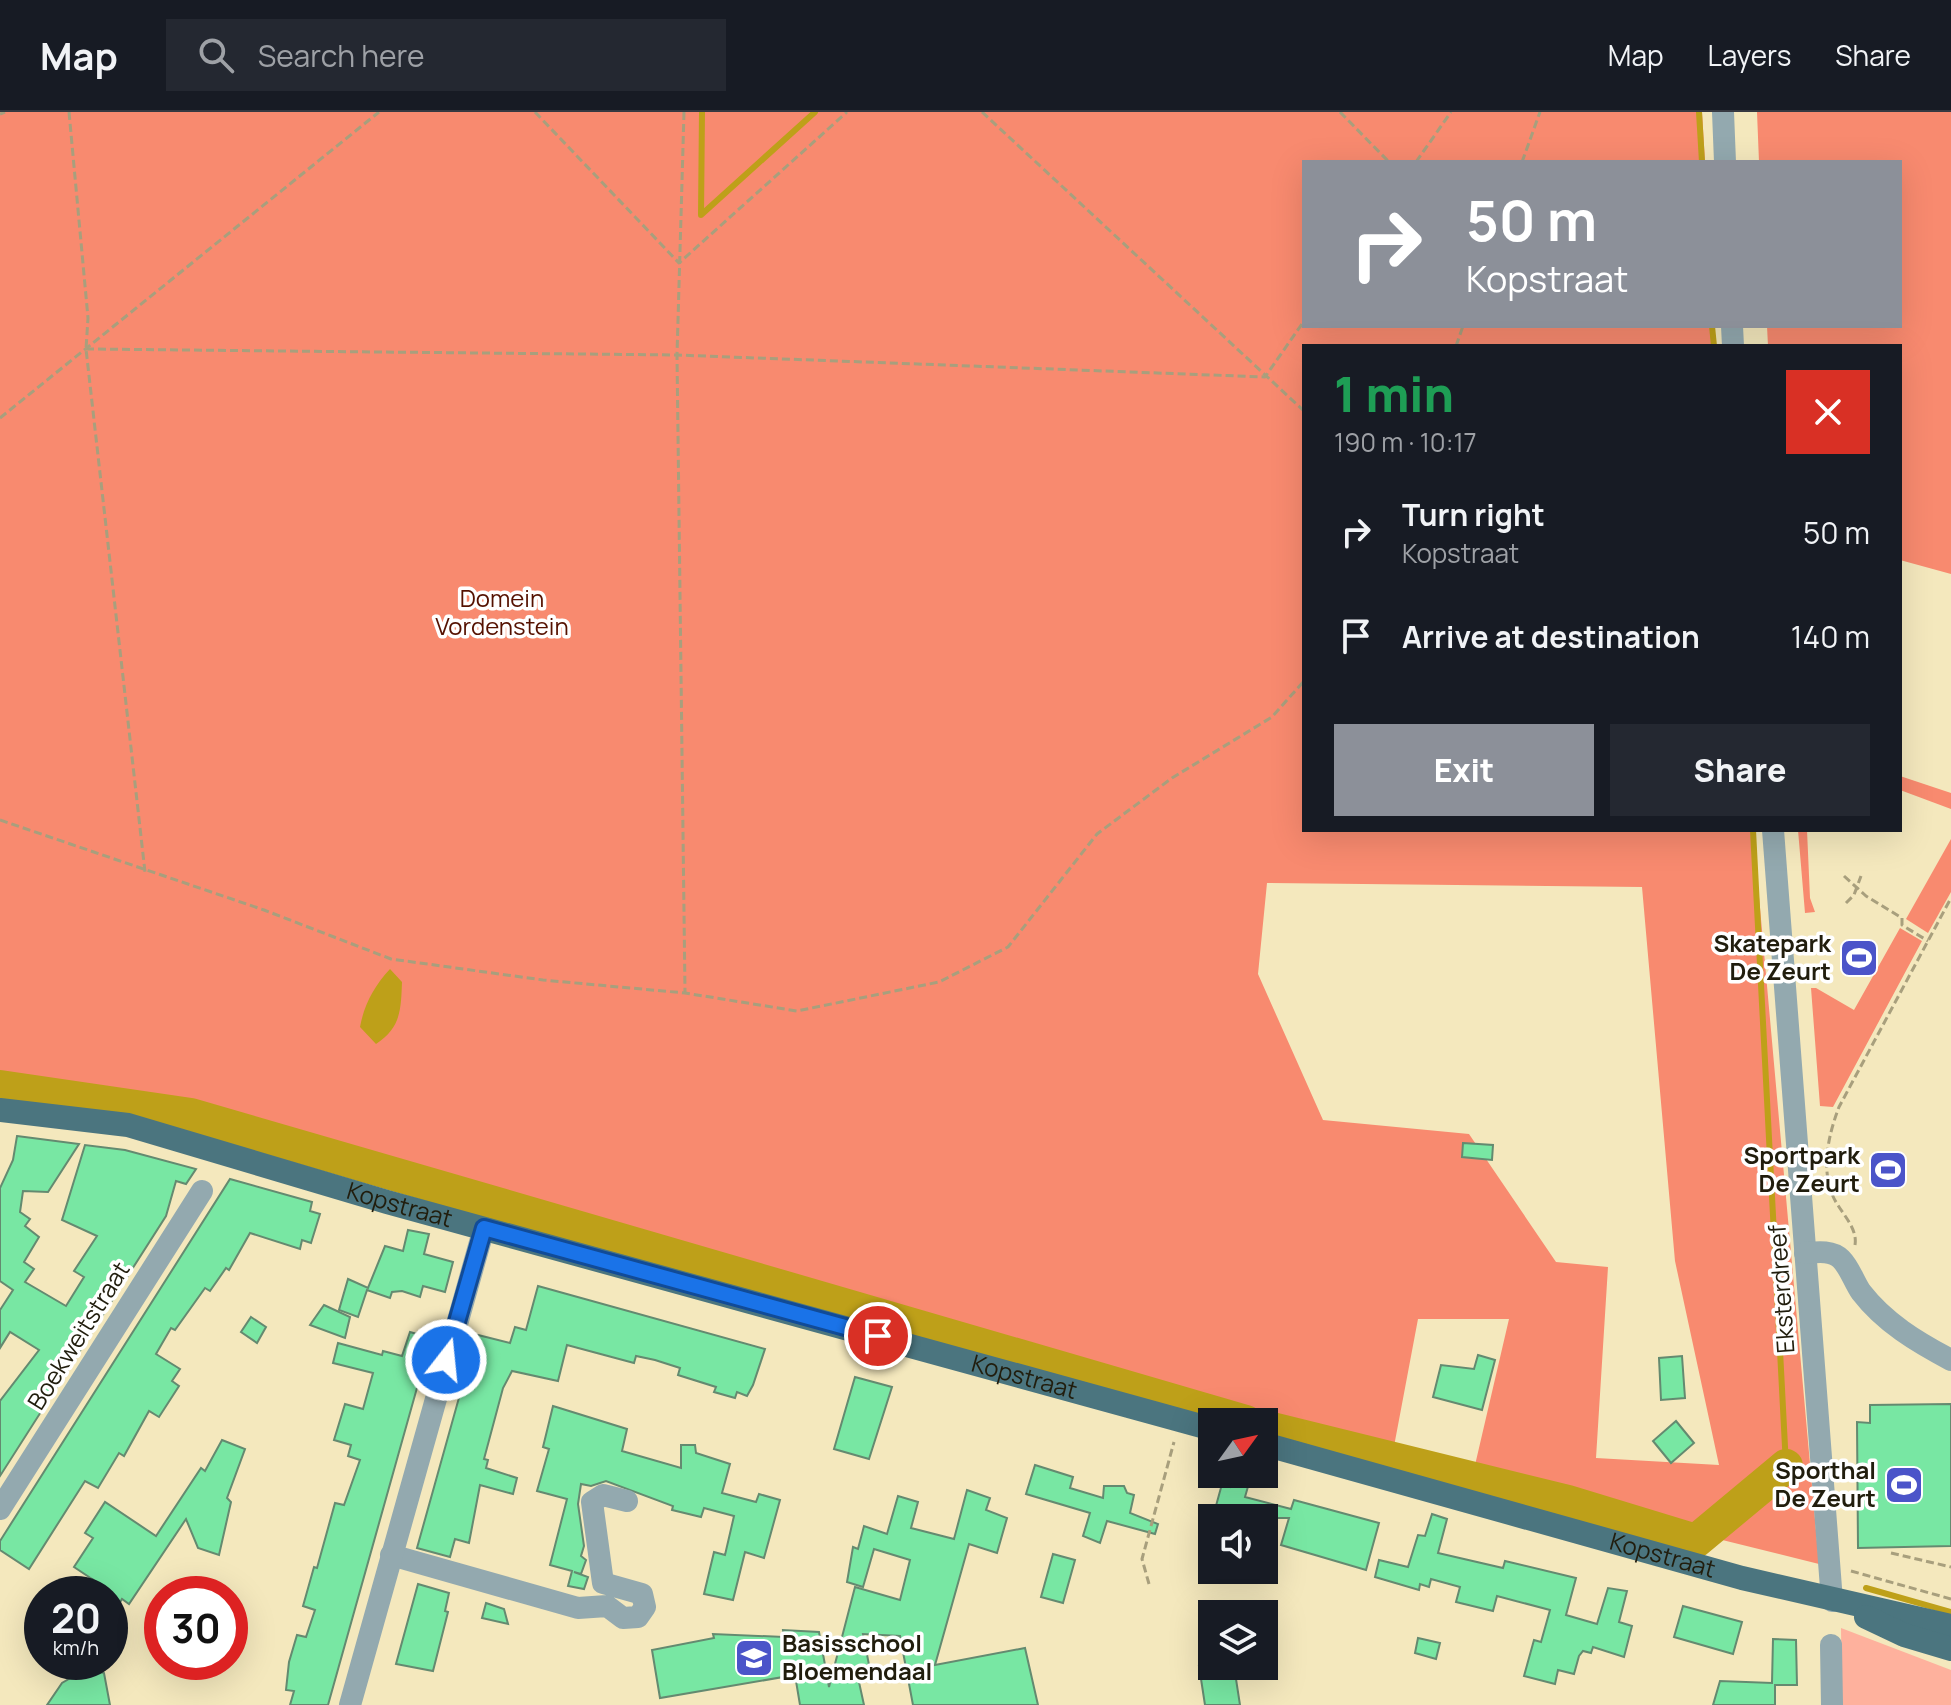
<!DOCTYPE html>
<html lang="en">
<head>
<meta charset="utf-8">
<style>
	body { margin:0; font-family:Manrope,sans-serif; background:#242831; color:#f1f3f6; height:100vh; display:flex; flex-direction:column; font-size:30px; white-space:nowrap }
	* { box-sizing:border-box; margin:0 }
	p { font-size:26px; color:#9ea1a6 }
	.icon { flex:none; width:44px; height:44px; fill:none; stroke:currentColor; stroke-width:2; stroke-linecap:round; stroke-linejoin:round }
	.map { position:relative; flex:1; overflow:hidden }
	.side { position:absolute; left:1302px; top:232px; width:600px; height:488px; display:flex; flex-direction:column; background:#171b24; border-radius:0px; box-shadow:0 8px 32px #0002 }
	.side>* { flex:none }
	.banner { position:absolute; left:1302px; top:48px; width:600px; height:168px; border-radius:0px; box-shadow:0 8px 32px #0002; background:#8c9099; color:#fff; overflow:hidden }
	.needle { width:52px; rotate:57deg }
	.controls { position:absolute; left:1198px; top:1296px; display:grid; gap:16px }
	.controls a { display:grid; place-items:center; width:80px; height:80px; border-radius:0px; background:#171b24; box-shadow:0 8px 32px #0002; font-size:40px }
	.speed { position:absolute; left:24px; top:1464px; display:flex; gap:16px; font-size:40px; font-weight:700; text-align:center }
	.speed>* { display:grid; place-content:center; width:104px; height:104px; border-radius:50%; background:#171b24; box-shadow:0 8px 32px #0002; line-height:1 }
	.speed small { font-size:20px; font-weight:400 }
	.speed .limit { border:12px solid #d22; background:#fff; color:#111 }
	.pin { position:absolute; display:grid; place-items:center; width:68px; height:68px; color:#fff; margin:-34px; border:4px solid #fff; border-radius:50%; box-shadow:0 2px 8px #0007 }
	.me { position:absolute; width:88px; margin:-44px; rotate:16deg; stroke-linejoin:round; filter:drop-shadow(0 0 6px #0008) }
	.turn { display:flex; align-items:center; gap:28px; height:168px; padding:0 32px; font-size:36px }
	.turn .icon { width:104px; height:104px; stroke-width:2.5 }
	.turn b { display:block; font-size:56px; line-height:68px }
	.round { display:grid; place-items:center; flex:none; width:84px; height:84px; border-radius:0px; background:#242831 }
	.overview { display:flex; align-items:center; justify-content:space-between; height:136px; padding:0 32px }
	h1 { font-size:48px; font-weight:800; line-height:60px; color:#1e9e55 }
	.button { display:flex; gap:16px; margin-top:auto; padding:16px 32px }
	.button a { flex:1; height:92px; border-radius:0px; background:#8c9099; color:#fff; font-size:32px; font-weight:800; line-height:92px; text-align:center }
	.button a+a { background:#242831; color:#f1f3f6 }
	ul { padding:0; list-style:none }
	li { display:flex; align-items:center; gap:24px; height:104px; padding:0 32px }
	li div { flex:1 }
	li b { display:block; font-size:30px }
	li em { font-style:normal }
	header { display:flex; align-items:center; gap:48px; box-sizing:border-box; height:112px; padding:0 40px; background:#171b24; border-bottom:2px solid #363941 }
	header strong { font-size:38px }
	nav { display:flex; gap:44px; margin-inline-start:auto; font-size:28px }
	.search { width:560px; height:72px; background:#242831; display:flex; align-items:center; gap:20px; box-sizing:border-box; padding:0 28px; border-radius:0px; color:#9ea1a6; font-size:30px }
	.map>svg:first-child { display:block }
</style>
</head>
<body>
<header>
<strong>Map</strong>
<div class="search"><svg class="icon" aria-label="search" viewBox="0 0 24 24"><circle cx="10" cy="10" r="6"/><path d="M15 15l6 6"/></svg>Search here</div>
<nav><a>Map</a><a>Layers</a><a>Share</a></nav>
</header>
<div class="map">
<svg width="1951" height="1593" viewBox="0 0 1951 1593">
	<rect width="100%" height="100%" fill="#f4e8bd"/>
	<path fill="#feb19d" d="M1841 1516 1951 1558V1593H1842Z"/>
	<g fill="#f88a6f" fill-rule="evenodd">
		<path d="M0 0H1702L1705 50H1304V214H1714L1716 234H1304V718H1753L1819 1452 1472 1366 1509 1207H1418L1392 1345 192 1010 0 982ZM1267 771 1642 775 1675 1149 1719 1353 1596 1346 1608 1155 1556 1150 1469 1022 1323 1008 1258 862Z"/>
		<path d="M1757 0H1951V462L1900 448V234H1768L1767 214H1900V50H1759Z"/>
		<path d="M1900 664 1951 681V697L1900 678Z"/>
		<path d="M1798 718H1807L1810 786 1815 800 1805 801Z"/>
		<path d="M1951 727V780L1928 821 1906 807Z"/>
		<path d="M1900 816 1922 829 1833 995 1820 994 1811 876H1816L1854 898Z"/>
	</g>
	<path fill="#bea019" d="M390 857 402 870C401 897 401 916 376 932L360 915C364 893 374 874 390 857Z"/>
	<g fill="none" stroke-linecap="round" stroke-linejoin="round">
		<g stroke="#bea019" stroke-width="6">
			<path d="M702 0 701 103 815 0"/>
			<path d="M1699 0 1702 50"/>
			<path d="M1712 214 1714 234"/>
			<path d="M1753 718 1786 1354"/>
			<path d="M1866 1476 1951 1500"/>
		</g>
		<g stroke="#bea019" stroke-width="34">
			<path d="M0 975 191 1003 1246 1310"/>
			<path d="M1264 1315 1568 1390 1696 1429 1786 1354"/>
		</g>
	</g>
	<g fill="#78e7a3" stroke="#648a70" stroke-width="2">
		<path d="M17 1024 79 1032 48 1080 23 1079 20 1100 30 1107 25 1114 39 1125 24 1150 34 1157 25 1170 66 1194 84 1165 74 1159 97 1124 62 1108 85 1033 125 1038 196 1057 186 1072 176 1069 166 1104 0 1364V1289L39 1238 10 1220 0 1236V1198L13 1178 0 1169V1076L13 1048Z"/>
		<path d="M1463 1031 1493 1033 1492 1048 1462 1045Z"/>
		<path d="M230 1067 312 1090 310 1099 320 1102 311 1131 302 1128 300 1137 250 1121 229 1158 226 1156 210 1179 205 1176 175 1218 171 1216 156 1242 180 1257 172 1269 179 1274 159 1305 149 1299 124 1344 119 1341 98 1376 85 1369 29 1457 0 1438V1429Z"/>
		<path d="M408 1118 429 1122 424 1142 453 1150 445 1180 423 1174 420 1185 402 1179 392 1180 390 1186 367 1178 358 1205 339 1198 348 1167 368 1176 385 1134 403 1139Z"/>
		<path d="M538 1174 765 1237 753 1273 747 1284 737 1280 735 1286 714 1280 716 1275 678 1263 680 1256 655 1248 636 1244 634 1251 567 1233 558 1269 512 1259 503 1276 484 1347 488 1348 486 1356 517 1366 513 1382 480 1373 469 1431 455 1427 450 1445 417 1436 474 1232 478 1223 510 1231 515 1215 526 1218Z"/>
		<path d="M324 1193 350 1205 345 1226 310 1213Z"/>
		<path d="M251 1205 266 1215 257 1231 241 1220Z"/>
		<path d="M410 1220 431 1226 328 1593H290L294 1579 286 1578 289 1550 297 1523 306 1525 315 1498 303 1494 314 1455 317 1456 335 1391 344 1393 360 1348 348 1344 351 1333 334 1328 345 1292 363 1297 373 1261 333 1251 338 1231 382 1243 383 1239 402 1244Z"/>
		<path d="M1478 1243 1495 1248 1482 1298 1433 1285 1441 1253 1474 1257Z"/>
		<path d="M1682 1244 1685 1286 1661 1288 1659 1246Z"/>
		<path d="M855 1265 892 1275 869 1347 834 1337Z"/>
		<path d="M1951 1292V1434L1858 1436 1857 1310 1870 1311V1293Z"/>
		<path d="M553 1294 627 1317 622 1339 681 1356V1333H695L696 1341 730 1352 722 1381 756 1390 759 1382 780 1388 764 1446 745 1440 733 1488 704 1482 714 1440 725 1443 734 1404 704 1396 701 1405 672 1398 673 1394 606 1369 591 1374 581 1372 578 1392 584 1434 581 1444 586 1448 581 1462 574 1460 588 1465 584 1477 568 1474 572 1459 550 1453 567 1387 537 1379 549 1337 543 1335Z"/>
		<path d="M1676 1309 1694 1331 1671 1351 1653 1329Z"/>
		<path d="M222 1328 245 1337 227 1386 231 1390 219 1443 198 1436 186 1407 129 1492 122 1487 110 1507V1479L74 1455 93 1426 85 1421 105 1390 156 1424 201 1356 205 1359Z"/>
		<path d="M1035 1353 1073 1365 1070 1376 1103 1386 1104 1374H1124L1127 1381 1134 1383 1130 1401 1158 1412 1155 1422 1107 1409 1100 1431 1083 1424 1090 1401 1026 1382Z"/>
		<path d="M1232 1367 1249 1371 1245 1385 1291 1397 1294 1388 1379 1411 1366 1458 1281 1433 1289 1406H1233L1214 1401 1222 1372 1230 1375Z"/>
		<path d="M967 1378 990 1386 986 1398 1007 1406 997 1441 969 1432 935 1553 1025 1536 1038 1593H913L900 1524 863 1522 870 1558 857 1561 864 1593H800L795 1563 660 1586 652 1538 714 1526 713 1522 784 1525 783 1518 819 1520 829 1575 855 1475 900 1488 910 1448 874 1437 863 1475 847 1470 853 1435 858 1437 864 1414 887 1422 898 1384 918 1390 911 1416 954 1427Z"/>
		<path d="M1432 1402 1447 1407 1438 1441 1503 1456 1505 1449 1576 1466 1566 1503 1597 1512 1608 1476 1627 1479 1619 1510 1632 1514 1624 1545 1593 1535 1591 1541 1583 1539 1579 1544 1574 1562 1558 1558 1555 1572 1524 1564 1534 1528 1541 1530 1550 1498 1497 1484 1493 1499 1456 1490 1460 1475 1431 1467 1429 1475 1420 1472 1419 1478 1375 1465 1379 1448 1408 1455 1418 1423 1425 1424Z"/>
		<path d="M1053 1442 1075 1448 1063 1491 1041 1485Z"/>
		<path d="M418 1472 449 1481 445 1499 448 1500 433 1559 396 1552Z"/>
		<path d="M486 1491 504 1497 508 1512 482 1506Z"/>
		<path d="M1683 1494 1742 1510 1733 1542 1674 1525Z"/>
		<path d="M1418 1526 1440 1531 1436 1547 1415 1541Z"/>
		<path d="M1773 1527 1796 1528 1797 1573H1775V1593H1713L1720 1569 1772 1571Z"/>
		<path d="M1199 1554H1234L1240 1593H1205Z"/>
		<path d="M86 1557 104 1561 110 1593H47L62 1571Z"/>
	</g>
	<g fill="none" stroke-linecap="round" stroke-linejoin="round">
		<g stroke="#a89f7d" stroke-width="3" stroke-dasharray="8 4" stroke-linecap="butt">
			<path d="M69 0 88 206 86 237 145 760"/>
			<path d="M535 0 679 151 847 0"/>
			<path d="M684 0 677 243 685 880"/>
			<path d="M982 0 1304 299"/>
			<path d="M1340 0 1389 50"/>
			<path d="M0 2 5 0"/>
			<path d="M1416 50 1451 0"/>
			<path d="M1522 50 1540 0"/>
			<path d="M1456 234 1463 214"/>
			<path d="M86 237 677 243 1265 265 1304 209"/>
			<path d="M0 306 379 0"/>
			<path d="M0 708 264 798 391 847 543 868 685 881 797 899 939 870 1008 835 1097 722 1172 666 1272 605 1304 569"/>
			<path d="M1844 764 1866 784 1902 806V813L1928 829"/>
			<path d="M1846 791 1854 783 1861 764"/>
			<path d="M1855 1133C1858 1114 1839 1100 1832 1082 1821 1055 1829 1021 1839 995L1951 786"/>
			<path d="M1891 1441 1951 1455"/>
			<path d="M1851 1459 1951 1487"/>
			<path d="M1149 1472 1142 1447 1174 1330"/>
		</g>
		<g stroke="#93a9af" stroke-width="22">
			<path d="M1723 0 1725 50"/>
			<path d="M1732 214 1733 234"/>
			<path d="M1773 718 1832 1489"/>
			<path d="M1805 1141C1817 1140 1832 1138 1841 1147 1850 1156 1854 1170 1861 1180 1885 1211 1917 1230 1951 1248"/>
			<path d="M0 1397 202 1079"/>
			<path d="M391 1443 578 1496 607 1494 623 1506 638 1505 645 1495 642 1482 603 1471 592 1390 603 1383 627 1389"/>
			<path d="M1831 1533 1832 1593"/>
			<path d="M350 1593 484 1116"/>
		</g>
		<g stroke="#4b757f" stroke-width="24">
			<path id="s1" d="M0 998 128 1013 387 1090 1212 1317"/>
			<path id="s2" d="M1264 1332 1742 1466 1951 1514"/>
			<path d="M1866 1505 1904 1523 1951 1537"/>
		</g>
	</g>
	<g fill="none" stroke-linecap="round" stroke-linejoin="round">
		<defs>
			<path id="route" d="M446 1248 484 1116 878 1224"/>
		</defs>
		<use href="#route" stroke="#114b97" stroke-width="20"/>
		<use href="#route" stroke="#1a73e8" stroke-width="14"/>
	</g>
	<defs>
		<symbol id="stadium-square" viewBox="-11 -11 22 22"><rect x="-9" y="-9" width="18" height="18" rx="4" fill="#4b54c9" stroke="#fff"/><path d="M0-5a6.5 5 0 1 0 0 10a6.5 5 0 1 0 0-10ZM-3.5-1.8h7v3.6h-7Z" fill="#fff"/></symbol>
		<symbol id="school-square" viewBox="-11 -11 22 22"><rect x="-9" y="-9" width="18" height="18" rx="4" fill="#4b54c9" stroke="#fff"/><path d="M0-5L7-2L0 1L-7-2ZM-4 1L0 2.5L4 1V4Q0 6-4 4Z" fill="#fff"/></symbol>
	</defs>
	<g fill-rule="evenodd">
		<use href="#stadium-square" x="1837" y="824" width="44" height="44"/>
		<use href="#stadium-square" x="1866" y="1036" width="44" height="44"/>
		<use href="#stadium-square" x="1882" y="1351" width="44" height="44"/>
		<use href="#school-square" x="732" y="1524" width="44" height="44"/>
	</g>
	<g text-anchor="middle" stroke-width="7" stroke-linejoin="round" paint-order="stroke">
		<g font-size="24" fill="#551101" stroke="#fff">
			<text x="502" y="495">Domein<tspan x="502" dy="28">Vordenstein</tspan></text>
		</g>
		<g font-size="24" font-weight="bold" fill="#211d0d" stroke="#fff" text-anchor="end">
			<text x="1831" y="840">Skatepark<tspan x="1831" dy="28">De Zeurt</tspan></text>
			<text x="1860" y="1052">Sportpark<tspan x="1860" dy="28">De Zeurt</tspan></text>
			<text x="1876" y="1367">Sporthal<tspan x="1876" dy="28">De Zeurt</tspan></text>
			<text x="782" y="1540" text-anchor="start">Basisschool<tspan x="782" dy="28">Bloemendaal</tspan></text>
		</g>
		<g font-size="24" fill="#211d0d" stroke="#fff">
			<text dy="8" stroke="none"><textPath href="#s1" startOffset="412">Kopstraat</textPath></text>
			<text transform="translate(1782 1177) rotate(-94)" y="8">Eksterdreef</text>
			<text transform="translate(79 1224) rotate(-58)" y="8">Boekweitstraat</text>
			<text dy="8" stroke="none"><textPath href="#s1" startOffset="1060">Kopstraat</textPath></text>
			<text dy="8" stroke="none"><textPath href="#s2" startOffset="414">Kopstraat</textPath></text>
		</g>
	</g>
</svg>
<div class="controls">
<a><svg class="needle" viewBox="-14 -14 28 28"><path d="M0-13l5 13h-10z" fill="#e53935"/><path d="M0 13l5-13h-10z" fill="#9ea1a6"/></svg></a>
<a><svg class="icon" aria-label="sound" viewBox="0 0 24 24"><path d="M4 9h4l5-4v14l-5-4H4zM17 9q2 3 0 6"/></svg></a>
<a><svg class="icon" aria-label="layers" viewBox="0 0 24 24"><path d="M12 4l9 5-9 5-9-5zM3 14l9 5 9-5"/></svg></a>
</div>
<div class="speed"><div>20<small>km/h</small></div><div class="limit">30</div></div>
<div class="pin" style="left:878px;top:1224px;background:#d93025"><svg class="icon" aria-label="arrive" viewBox="0 0 24 24"><path d="M6 21V4h12l-3 4 3 4H6"/></svg></div>
<svg class="me" style="left:446px;top:1248px" viewBox="-20 -20 40 40"><circle r="17" fill="#1a73e8" stroke="#fff" stroke-width="3"/><path d="M0-11L8 9 0 5-8 9z" fill="#fff"/></svg>
<div class="banner">
<div class="turn"><svg class="icon" aria-label="right" viewBox="0 0 24 24"><path d="M7 20v-9h11M14 6l5 5-5 5"/></svg><div><b>50 m</b>Kopstraat</div></div>
</div>
<section class="side">
<div class="overview"><div><h1>1 min</h1><p>190 m · 10:17</p></div><a class="round" style="background:#d93025;color:#fff"><svg class="icon" aria-label="close" viewBox="0 0 24 24"><path d="M6 6l12 12M18 6L6 18"/></svg></a></div>
<ul>
<li><svg class="icon" aria-label="right" viewBox="0 0 24 24"><path d="M7 20v-9h11M14 6l5 5-5 5"/></svg><div><b>Turn right</b><p>Kopstraat</p></div><em>50 m</em></li>
<li><svg class="icon" aria-label="arrive" viewBox="0 0 24 24"><path d="M6 21V4h12l-3 4 3 4H6"/></svg><div><b>Arrive at destination</b></div><em>140 m</em></li>
</ul>
<div class="button"><a>Exit</a><a>Share</a></div>
</section>
</div>
</body>
</html>
